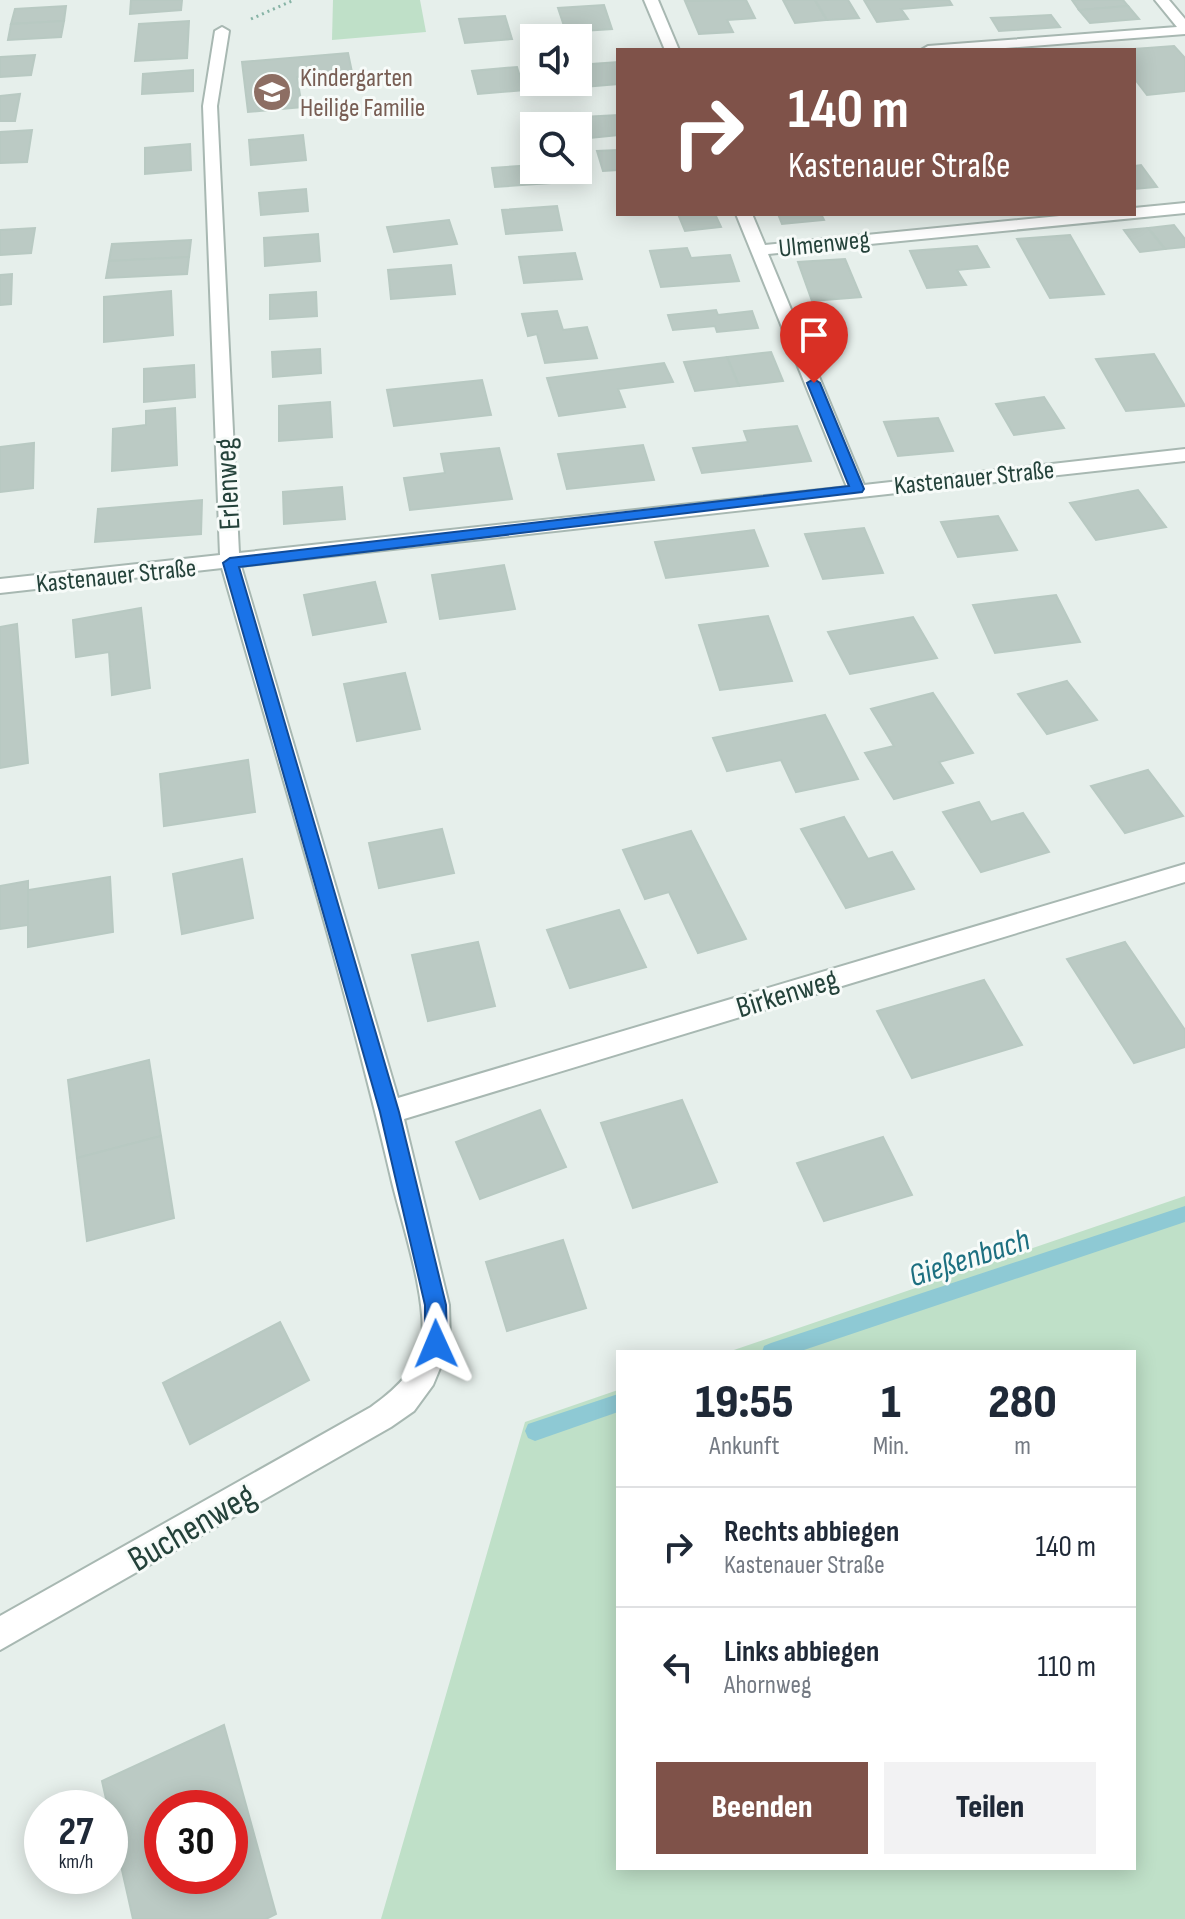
<!DOCTYPE html>
<html lang="de">
<head>
<meta charset="utf-8">
<style>
	body { margin:0; font-family:"Sofia Sans Condensed",sans-serif; background:#f2f2f3; color:#1f2937; height:100vh; display:flex; flex-direction:column; font-size:30px; white-space:nowrap }
	* { box-sizing:border-box; margin:0 }
	p { font-size:26px; color:#747a83 }
	.icon { flex:none; width:44px; height:44px; fill:none; stroke:currentColor; stroke-width:2; stroke-linecap:round; stroke-linejoin:round }
	.map { position:relative; flex:1; overflow:hidden }
	.details { position:absolute; left:616px; top:1350px; width:520px; height:520px; display:flex; flex-direction:column; background:#fff; border-radius:0px; box-shadow:0 4px 20px #0003 }
	.details>* { flex:none }
	.hud { position:absolute; left:616px; top:48px; width:520px; height:168px; border-radius:0px; box-shadow:0 4px 20px #0003; background:#7f5249; color:#fff; overflow:hidden }
	.tools { position:absolute; left:520px; top:24px; display:grid; gap:16px }
	.tools a { display:grid; place-items:center; width:72px; height:72px; border-radius:0px; background:#fff; box-shadow:0 4px 20px #0003; font-size:40px }
	.speed { position:absolute; left:24px; top:1790px; display:flex; gap:16px; font-size:40px; font-weight:700; text-align:center }
	.speed>* { display:grid; place-content:center; width:104px; height:104px; border-radius:50%; background:#fff; box-shadow:0 4px 20px #0003; line-height:1 }
	.speed small { font-size:20px; font-weight:400 }
	.speed .limit { border:12px solid #d22; background:#fff; color:#111 }
	.pin { position:absolute; display:grid; place-items:center; width:68px; height:68px; color:#fff; margin:-82px -34px; border-radius:50% 50% 50% 0; rotate:-45deg; box-shadow:0 0 8px #0007 }
	.pin .icon { rotate:45deg }
	.me { position:absolute; width:88px; margin:-44px; rotate:359deg; stroke-linejoin:round; filter:drop-shadow(0 0 6px #0008) }
	.turn { display:flex; align-items:center; gap:28px; height:168px; padding:0 40px; font-size:36px }
	.turn .icon { width:104px; height:104px; stroke-width:2.5 }
	.turn b { display:block; font-size:56px; line-height:68px }
	.eta { display:flex; justify-content:space-evenly; align-items:center; height:136px; text-align:center }
	.eta b { font-size:48px; font-weight:800; line-height:56px }
	.cta { display:flex; gap:16px; margin-top:auto; padding:16px 40px }
	.cta a { flex:1; height:92px; border-radius:0px; background:#7f5249; color:#fff; font-size:32px; font-weight:800; line-height:92px; text-align:center }
	.cta a+a { background:#f2f2f3; color:#1f2937 }
	ul { padding:0; list-style:none }
	li { display:flex; align-items:center; gap:24px; height:120px; padding:0 40px; border-top:2px solid #e0e1e3 }
	li div { flex:1 }
	li b { display:block; font-size:30px }
	li em { font-style:normal }
	.map>svg:first-child { display:block }
</style>
</head>
<body>
<div class="map">
<svg width="1185" height="1919" viewBox="0 0 1185 1919">
	<rect width="100%" height="100%" fill="#e6efeb"/>
	<g fill="#bfe0c8">
		<path d="M333 0H420L426 32 332 40Z"/>
		<path d="M1185 1196V1919H381L525 1422 618 1390V1868H1134V1352H728Z"/>
	</g>
	<g fill="none" stroke-linecap="round" stroke-linejoin="round">
		<g fill="#8ec9d4" fill-rule="evenodd">
			<path d="M1185 1206V1222L798 1352H762L764 1346 771 1343Z"/>
			<path d="M618 1394V1412L535 1441 528 1438 525 1431 528 1424Z"/>
		</g>
	</g>
	<g fill="#bbcac4" stroke="#b8c9c2" stroke-width="2" fill-rule="evenodd">
		<path d="M131 0H182L181 10 130 14Z"/>
		<path d="M746 0 755 18 727 20 733 32 699 34 685 1Z"/>
		<path d="M783 0H815L827 20 795 23Z"/>
		<path d="M815 0H848L859 18 827 20Z"/>
		<path d="M864 0H949L952 5 901 9 908 19 877 22Z"/>
		<path d="M1072 0H1123L1128 6 1079 10Z"/>
		<path d="M604 5 612 29 566 32 558 8Z"/>
		<path d="M66 6 64 21 11 24 15 9Z"/>
		<path d="M1128 6 1139 19 1090 23 1079 10Z"/>
		<path d="M1051 15 1060 27 999 31 991 18Z"/>
		<path d="M505 16 512 39 465 43 459 19Z"/>
		<path d="M64 21 61 37 8 40 11 24Z"/>
		<path d="M189 21 187 58 135 61 139 24Z"/>
		<path d="M1174 46 1185 58V91L1147 95 1134 78V50H1120Z"/>
		<path d="M348 53 352 72 297 77 302 107 248 112 242 62Z"/>
		<path d="M35 55 31 75 0 77V57Z"/>
		<path d="M618 62V84L584 87 578 65Z"/>
		<path d="M517 67 524 90 478 94 472 71Z"/>
		<path d="M193 70V91L142 94 143 74Z"/>
		<path d="M20 94 15 121H0V96Z"/>
		<path d="M618 115V135L590 138 583 117Z"/>
		<path d="M32 130 27 162 0 163V132Z"/>
		<path d="M303 135 306 160 251 165 249 140Z"/>
		<path d="M190 144 191 170 145 174V148Z"/>
		<path d="M618 150V170L603 171 597 151Z"/>
		<path d="M534 165V170H547L550 183 495 187 492 168Z"/>
		<path d="M1141 165 1157 187 1134 189V166Z"/>
		<path d="M306 189 308 211 261 215 259 193Z"/>
		<path d="M557 206 562 230 506 234 502 210Z"/>
		<path d="M678 214H715L721 227 685 231Z"/>
		<path d="M778 214H821L824 220 782 224Z"/>
		<path d="M449 220 457 244 394 252 387 227Z"/>
		<path d="M1174 225 1185 239V247L1165 249 1148 228Z"/>
		<path d="M35 228 31 253 0 255V230Z"/>
		<path d="M1148 228 1165 249 1140 252 1124 230Z"/>
		<path d="M318 234 320 261 265 266 264 238Z"/>
		<path d="M1070 235 1104 294 1050 298 1017 239Z"/>
		<path d="M191 240 189 257 109 261 112 244Z"/>
		<path d="M977 246 989 267 957 270 966 285 927 288 910 251Z"/>
		<path d="M687 248 691 258 730 255 739 281 661 287 650 251Z"/>
		<path d="M575 253 582 279 524 283 519 257Z"/>
		<path d="M189 257 187 274 106 278 109 261Z"/>
		<path d="M845 259 861 297 812 301 798 262Z"/>
		<path d="M451 265 455 294 391 299 388 270Z"/>
		<path d="M12 274 11 304 0 305V275Z"/>
		<path d="M171 291 173 335 104 342V297Z"/>
		<path d="M316 292 317 316 270 319V295Z"/>
		<path d="M716 310 718 315 752 311 758 328 717 332 715 326 673 330 668 315Z"/>
		<path d="M557 311 563 330 587 327 597 358 545 363 537 334 528 336 522 314Z"/>
		<path d="M320 349 321 373 273 377 272 352Z"/>
		<path d="M771 352 783 381 739 386 727 357Z"/>
		<path d="M1154 354 1185 406 1126 411 1096 359Z"/>
		<path d="M727 357 739 386 695 391 684 362Z"/>
		<path d="M664 363 673 382 618 389 625 407 559 416 547 378Z"/>
		<path d="M194 365 195 397 144 402V369Z"/>
		<path d="M482 380 491 415 394 426 387 390Z"/>
		<path d="M1044 397 1064 428 1014 435 996 404Z"/>
		<path d="M330 402 332 437 279 441V406Z"/>
		<path d="M175 408 177 465 112 471 113 429 146 425V411Z"/>
		<path d="M938 418 953 451 898 456 884 422Z"/>
		<path d="M797 426 811 461 702 473 693 448 748 442 744 431Z"/>
		<path d="M34 443 33 488 0 492V447Z"/>
		<path d="M643 445 654 480 567 489 558 454Z"/>
		<path d="M499 448 512 499 410 510 404 478 445 473 441 454Z"/>
		<path d="M342 487 345 519 284 524 283 492Z"/>
		<path d="M1138 490 1166 527 1096 540 1070 503Z"/>
		<path d="M202 500 201 534 95 542 98 509Z"/>
		<path d="M998 516 1017 550 958 557 941 522Z"/>
		<path d="M864 528 883 573 823 579 805 534Z"/>
		<path d="M754 530 768 566 666 578 655 542Z"/>
		<path d="M504 565 515 609 440 619 432 575Z"/>
		<path d="M375 582 386 622 313 635 304 595Z"/>
		<path d="M1056 595 1080 642 995 653 973 605Z"/>
		<path d="M141 608 150 688 112 695 109 652 76 657 73 620Z"/>
		<path d="M768 616 792 681 720 690 699 625Z"/>
		<path d="M913 617 937 658 850 674 828 632Z"/>
		<path d="M17 624 28 763 0 768V627Z"/>
		<path d="M405 673 420 729 357 741 344 684Z"/>
		<path d="M1067 681 1097 720 1047 734 1018 694Z"/>
		<path d="M933 693 973 753 939 762 953 783 894 799 865 753 894 746 871 709Z"/>
		<path d="M825 715 858 779 796 792 781 760 727 771 713 738Z"/>
		<path d="M248 760 255 812 164 826 160 774Z"/>
		<path d="M1148 770 1183 816 1125 833 1091 786Z"/>
		<path d="M979 802 991 822 1023 813 1049 852 981 872 943 812Z"/>
		<path d="M844 817 868 859 892 852 914 889 846 908 801 829Z"/>
		<path d="M442 829 454 873 379 888 369 843Z"/>
		<path d="M691 831 746 939 698 953 669 892 645 899 623 850Z"/>
		<path d="M242 859 253 918 182 934 173 874Z"/>
		<path d="M110 877 113 932 28 947V890Z"/>
		<path d="M28 881V925L0 929V886Z"/>
		<path d="M619 910 646 967 570 988 547 930Z"/>
		<path d="M478 942 495 1006 428 1021 412 955Z"/>
		<path d="M1125 942 1185 1030V1047L1134 1063 1067 959Z"/>
		<path d="M984 980 1022 1045 912 1078 877 1011Z"/>
		<path d="M149 1060 161 1136 77 1158 68 1080Z"/>
		<path d="M682 1100 717 1182 633 1208 601 1123Z"/>
		<path d="M540 1110 566 1167 480 1199 456 1142Z"/>
		<path d="M161 1136 174 1218 87 1241 77 1158Z"/>
		<path d="M883 1137 912 1195 824 1221 797 1163Z"/>
		<path d="M563 1240 586 1308 507 1331 486 1262Z"/>
		<path d="M280 1322 309 1380 190 1444 163 1383Z"/>
		<path d="M224 1725 276 1914 266 1919H133L102 1781ZM162 1808H230V1876H162Z"/>
	</g>
	<g fill="none" stroke-linecap="round" stroke-linejoin="round">
		<defs>
			<g id="street">
				<path d="M644 0H658L679 50H665Z"/>
				<path d="M1155 0H1169L1185 19V34L980 50H921L928 46 1177 27Z"/>
				<path d="M222 27 229 31 217 106 239 553 847 487 736 214H752L765 245 1080 214H1134V208L1185 203V213L768 254 864 485 1185 449V461L241 566 398 1098 1185 864V882L404 1119 449 1305 450 1344 433 1385 414 1411 391 1427 0 1650V1616L371 1407C392 1392 418 1370 422 1342 427 1297 403 1227 392 1182 344 975 280 772 222 568L0 593V579L220 555 203 106 215 31Z"/>
			</g>
		</defs>
		<use href="#street" stroke="#a8b8b2" stroke-width="4"/>
		<path stroke="#86b3a5" stroke-width="3" stroke-dasharray="2 4" stroke-linecap="butt" d="M251 19 294 0"/>
		<use href="#street" fill="#fff" fill-rule="evenodd"/>
	</g>
	<path fill="#1a73e8" stroke="#114b97" stroke-width="2" d="M814 379 820 383 864 489 862 492 239 567 399 1112 446 1305 447 1344 444 1351 436 1354 428 1351 425 1344V1305L380 1112 223 563 230 558 849 486 807 383Z"/>
	<defs>
		<symbol id="school-disc" viewBox="-11 -11 22 22"><circle r="9.5" fill="#8d6e63" stroke="#f7fbf9"/><path d="M0-5L7-2L0 1L-7-2ZM-4 1L0 2.5L4 1V4Q0 6-4 4Z" fill="#fff"/></symbol>
	</defs>
	<g fill-rule="evenodd">
		<use href="#school-disc" x="250" y="70" width="44" height="44"/>
	</g>
	<g text-anchor="middle" stroke-width="6" stroke-linejoin="round" paint-order="stroke">
		<g font-size="26" fill="#785e54" stroke="#f7fbf9" text-anchor="start">
			<text x="300" y="86">Kindergarten<tspan x="300" dy="30">Heilige Familie</tspan></text>
		</g>
		<g font-size="26" fill="#24423a" stroke="#f7fbf9">
			<text transform="translate(824 243) rotate(-6)" y="9">Ulmenweg</text>
			<text transform="translate(974 477) rotate(-6)" y="9">Kastenauer Straße</text>
			<text transform="translate(116 575) rotate(-6)" y="9">Kastenauer Straße</text>
		</g>
		<g font-size="30" fill="#24423a" stroke="#f7fbf9">
			<text transform="translate(227 484) rotate(-93)" y="10">Erlenweg</text>
			<text transform="translate(787 993) rotate(-17)" y="10">Birkenweg</text>
		</g>
		<g font-size="32" font-style="italic" fill="#1c6f80" stroke="#f7fbf9">
			<text transform="translate(969 1257) rotate(-18)" y="11">Gießenbach</text>
		</g>
		<g font-size="36" fill="#24423a" stroke="#f7fbf9">
			<text transform="translate(191 1526) rotate(-30)" y="13">Buchenweg</text>
		</g>
	</g>
</svg>
<div class="tools">
<a><svg class="icon" aria-label="sound" viewBox="0 0 24 24"><path d="M4 9h4l5-4v14l-5-4H4zM17 9q2 3 0 6"/></svg></a>
<a><svg class="icon" aria-label="search" viewBox="0 0 24 24"><circle cx="10" cy="10" r="6"/><path d="M15 15l6 6"/></svg></a>
</div>
<div class="speed"><div>27<small>km/h</small></div><div class="limit">30</div></div>
<div class="pin" style="left:814px;top:383px;background:#d93025"><svg class="icon" aria-label="arrive" viewBox="0 0 24 24"><path d="M6 21V4h12l-3 4 3 4H6"/></svg></div>
<svg class="me" style="left:436px;top:1344px" viewBox="-20 -20 40 40"><path d="M0-17L14 15 0 8-14 15z" fill="#1a73e8" stroke="#fff" stroke-width="4"/></svg>
<div class="hud">
<div class="turn"><svg class="icon" aria-label="right" viewBox="0 0 24 24"><path d="M7 20v-9h11M14 6l5 5-5 5"/></svg><div><b>140 m</b>Kastenauer Straße</div></div>
</div>
<section class="details">
<div class="eta">
<div><b>19:55</b><p>Ankunft</p></div>
<div><b>1</b><p>Min.</p></div>
<div><b>280</b><p>m</p></div>
</div>
<ul>
<li><svg class="icon" aria-label="right" viewBox="0 0 24 24"><path d="M7 20v-9h11M14 6l5 5-5 5"/></svg><div><b>Rechts abbiegen</b><p>Kastenauer Straße</p></div><em>140 m</em></li>
<li><svg class="icon" aria-label="left" viewBox="0 0 24 24"><path d="M17 20v-9H6M10 6l-5 5 5 5"/></svg><div><b>Links abbiegen</b><p>Ahornweg</p></div><em>110 m</em></li>
</ul>
<div class="cta"><a>Beenden</a><a>Teilen</a></div>
</section>
</div>
</body>
</html>
